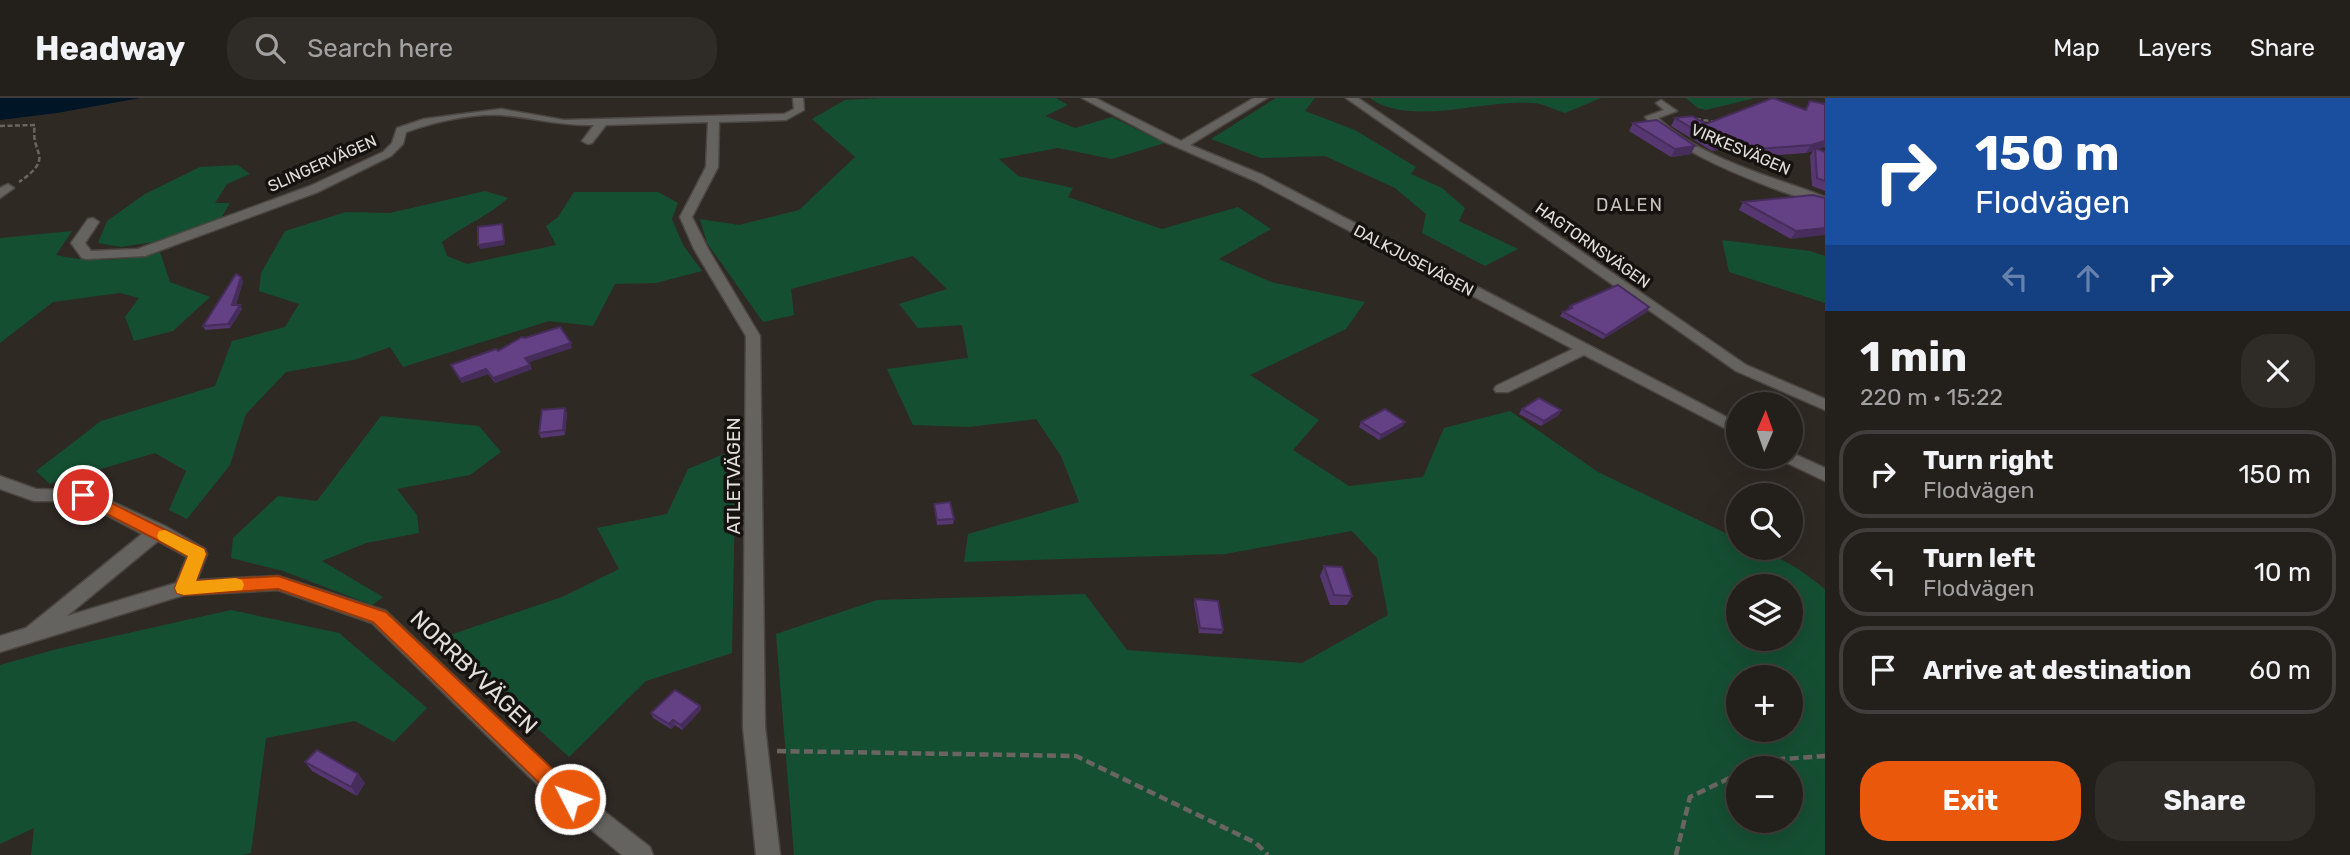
<!DOCTYPE html>
<html lang="en">
<head>
<meta charset="utf-8">
<style>
	body { margin:0; font-family:Rubik,sans-serif; background:#2f2c28; color:#f1f3f6; height:100vh; display:flex; flex-direction:column; font-size:26px; white-space:nowrap }
	* { box-sizing:border-box; margin:0 }
	p { font-size:23px; color:#a3a2a3 }
	.icon { flex:none; width:38px; height:38px; fill:none; stroke:currentColor; stroke-width:2; stroke-linecap:round; stroke-linejoin:round }
	.map { position:relative; flex:1; overflow:hidden }
	.side { display:flex; flex-direction:column; background:#231f1b; width:525px }
	.side>* { flex:none }
	.guide { background:#1a4fa0; color:#fff; overflow:hidden }
	.needle { width:46px; rotate:2deg }
	.fabs { position:absolute; left:1726px; top:294px; display:grid; gap:14px }
	.fabs a { display:grid; place-items:center; width:77px; height:77px; border-radius:50%; background:#231f1b; box-shadow:0 7px 28px #0002,0 0 0 2px #403d3a; font-size:35px }
	.pin { position:absolute; display:grid; place-items:center; width:60px; height:60px; color:#fff; margin:-30px; border:4px solid #fff; border-radius:50%; box-shadow:0 2px 7px #0007 }
	.me { position:absolute; width:77px; margin:-38px; rotate:311deg; stroke-linejoin:round; filter:drop-shadow(0 0 5px #0008) }
	.turn { display:flex; align-items:center; gap:24px; height:147px; padding:0 35px; font-size:32px }
	.turn .icon { width:91px; height:91px; stroke-width:2.5 }
	.turn b { display:block; font-size:49px; line-height:60px }
	.lanes { display:flex; align-items:center; height:66px; padding:0 35px; background:#0003; justify-content:center; gap:35px; direction:ltr }
	.lanes .off { opacity:.35 }
	.round { display:grid; place-items:center; flex:none; width:74px; height:74px; border-radius:28px; background:#2f2c28 }
	.overview { display:flex; align-items:center; justify-content:space-between; height:119px; padding:0 35px }
	h1 { font-size:42px; font-weight:700; line-height:52px }
	.primary-button { display:flex; gap:14px; margin-top:auto; padding:14px 35px }
	.primary-button a { flex:1; height:80px; border-radius:28px; background:#ea580c; color:#fff; font-size:28px; font-weight:700; line-height:80px; text-align:center }
	.primary-button a+a { background:#2f2c28; color:#f1f3f6 }
	ul { padding:0; list-style:none }
	li { display:flex; align-items:center; gap:21px; height:88px; margin:0 14px 10px; padding:0 21px; border:4px solid #403d3a; border-radius:28px }
	li div { flex:1 }
	li b { display:block; font-size:26px }
	li em { font-style:normal }
	header { display:flex; align-items:center; gap:42px; box-sizing:border-box; height:98px; padding:0 35px; background:#231f1b; border-bottom:2px solid #403d3a }
	header strong { font-size:33px }
	nav { display:flex; gap:38px; margin-inline-start:auto; font-size:24px }
	.search { width:490px; height:63px; background:#2f2c28; display:flex; align-items:center; gap:18px; box-sizing:border-box; padding:0 24px; border-radius:28px; color:#a3a2a3; font-size:26px }
	main { display:flex; flex:1; min-height:0 }
	.map>svg:first-child { display:block }
</style>
</head>
<body>
<header>
<strong>Headway</strong>
<div class="search"><svg class="icon" aria-label="search" viewBox="0 0 24 24"><circle cx="10" cy="10" r="6"/><path d="M15 15l6 6"/></svg>Search here</div>
<nav><a>Map</a><a>Layers</a><a>Share</a></nav>
</header>
<main>
<div class="map">
<svg width="1825" height="757" viewBox="0 0 1825 757">
	<rect width="100%" height="100%" fill="#2f2924"/>
	<g fill="#154f32" fill-rule="evenodd">
		<path d="M881 0H1056L1068 7 1045 18 1075 30 1112 19 1165 45 1112 61 1058 50 999 61 1018 78 1073 90 1068 99 1162 131 1238 109 1271 131 1219 161 1271 184 1365 204 1346 231 1250 277 1319 322 1293 352 1349 388 1423 379 1444 330 1510 313 1598 374 1738 441V450C1771 450 1800 471 1825 491V757H794L776 536 877 502 1085 496 1127 552 1302 565 1388 517 1377 460 1352 433 1225 456 964 464 968 436 1079 404 1061 358 1036 321 969 329 913 327 887 271 968 260 962 227 918 230 899 206 947 191 913 158 791 191 794 217 763 224 707 145 700 121 739 127 799 112 855 59 812 21 845 2ZM1738 488H1790V541H1738ZM1738 579H1790V632H1738ZM1738 670H1790V723H1738Z"/>
		<path d="M1276 0H1315L1305 13 1355 32 1416 69 1411 76 1442 90 1465 110 1459 123 1518 151 1485 168 1422 135 1426 116 1395 90 1325 58 1261 60 1211 41Z"/>
		<path d="M1370 0H1601L1565 15C1555 12 1544 6 1534 5 1487 0 1410 30 1370 0Z"/>
		<path d="M1686 0H1755L1706 12 1698 10Z"/>
		<path d="M238 67 250 76 227 86 215 105H230L220 122 166 142 121 149 98 145 107 123 145 96 200 69Z"/>
		<path d="M485 93 508 100C489 118 464 127 442 144L447 158 467 166 556 147 546 128 558 119 574 94H658L678 105 672 121 683 147 702 173 656 185 615 186 593 228 549 223 403 269 390 249 354 262 286 274 246 316 230 367 187 421 169 412 186 373 155 355 50 386 36 373 101 323 215 288 232 243 285 229 299 206 259 193 261 175 285 133 346 114 390 115Z"/>
		<path d="M72 133 56 157C90 165 126 163 160 154L170 184 210 199 173 233 134 243 125 219 139 200 120 195 53 204 0 245V140Z"/>
		<path d="M1722 142 1810 153 1825 158V205L1729 174Z"/>
		<path d="M381 318 479 328 501 354 470 377 397 391 417 417 419 435 366 445 322 463 383 499 372 507 283 473 231 460 233 440 278 398 317 403Z"/>
		<path d="M736 351 732 555 646 583 569 659 438 541 562 499 619 471 597 430 667 416 688 371Z"/>
		<path d="M231 512 339 535 427 610 394 644 355 623 266 640 251 755 242 757H31L34 730 0 746V567L57 551Z"/>
	</g>
	<path fill="#001526" d="M0 0H140L57 15 0 22Z"/>
	<g fill="none" stroke-linecap="round" stroke-linejoin="round">
		<defs>
			<g id="minor">
				<path d="M793 0H803L804 12 786 22 719 24 718 69 692 119 708 151 760 238 765 629 780 757H756L743 629 746 238 694 151 680 119 706 69 708 24 606 27 592 45 588 46 582 43 594 27C560 28 535 20 502 17 472 15 434 24 406 34L403 46 391 58 318 94 145 158 87 161 82 160 71 145 88 121 93 120 99 124 85 145 91 153 138 151 310 88 383 54 392 45 397 30 424 21 501 11 564 22 784 16 794 11Z"/>
				<path d="M1082 0H1095L1181 43 1254 0H1267L1190 47 1263 77 1738 325V337L1584 257 1508 294H1496L1494 291 1496 288 1573 251 1255 83 1163 43Z"/>
				<path d="M1346 0H1358L1746 267 1825 301V312L1736 273Z"/>
				<path d="M1661 2 1677 13 1658 20C1703 62 1769 77 1825 99V107C1777 94 1676 56 1645 19L1664 12 1656 5Z"/>
				<path d="M8 86 14 90 0 100V90Z"/>
				<path d="M1790 354 1825 370V383L1783 363 1781 359H1790Z"/>
				<path d="M0 378 36 391 89 393 165 428 205 451 207 456 197 482 278 478 386 513 560 679 650 749 653 757H622L544 693 372 525 278 492 184 497 0 554V538L26 530 142 436 80 403H34L0 391ZM158 443 187 459 176 485 67 518Z"/>
			</g>
		</defs>
		<use href="#minor" stroke="#4c4641" stroke-width="3"/>
		<g stroke="#6a6561" stroke-width="2.5" stroke-dasharray="5 2.5" stroke-linecap="butt">
			<path d="M1696 21 1716 24"/>
			<path d="M0 28 35 27C29 56 57 58 19 84"/>
		</g>
		<g stroke="#6a6561" stroke-width="4.5" stroke-dasharray="9 4.5" stroke-linecap="butt">
			<path d="M777 653 1076 658 1256 745 1268 757"/>
			<path d="M1751 670 1769 662 1825 658"/>
			<path d="M1676 757 1690 699 1738 676"/>
		</g>
		<use href="#minor" fill="#656360" fill-rule="evenodd"/>
	</g>
	<g fill="#563772">
		<path d="M1810 3 1818 51 1825 54V93L1812 88 1810 58 1813 53 1806 55 1753 59 1731 50 1712 53 1671 28 1675 20 1706 26 1805 11Z"/>
		<path d="M1633 25 1691 56 1671 59 1629 33Z"/>
		<path d="M1825 100 1791 141 1739 112 1743 104Z"/>
		<path d="M243 183 236 207 242 211 230 230 205 232 203 228Z"/>
		<path d="M1570 208 1647 214 1603 241 1560 218 1563 214 1568 211Z"/>
		<path d="M572 250 528 264 532 271 495 285 488 276 462 285 451 267 498 253Z"/>
		<path d="M1522 311 1561 312 1559 317 1541 328 1519 316Z"/>
		<path d="M567 314 565 337 541 340 539 335Z"/>
		<path d="M1361 324 1403 328 1379 342 1359 329Z"/>
		<path d="M934 406 954 421 953 426 937 427Z"/>
		<path d="M1324 468 1352 498 1347 507H1330L1320 478Z"/>
		<path d="M1195 501 1223 532 1222 536 1199 535 1194 506Z"/>
		<path d="M700 608 701 612 682 632 675 627 671 631 653 620 651 615Z"/>
		<path d="M305 664 358 676 365 685 357 698 312 673Z"/>
	</g>
	<g fill="#462d5c">
		<path d="M1736 42 1731 50 1712 53 1717 45Z"/>
		<path d="M1825 43V49L1815 52V50L1813 53 1806 55 1811 47Z"/>
		<path d="M1695 48 1691 56 1671 59 1675 51Z"/>
		<path d="M502 126 505 147 480 151 478 147Z"/>
		<path d="M1825 130V137L1791 141 1796 133Z"/>
		<path d="M241 179 243 183 234 212 232 207Z"/>
		<path d="M240 207 242 211 230 230 228 226Z"/>
		<path d="M1649 209 1647 214 1603 241 1606 237Z"/>
		<path d="M571 245 572 250 527 265 525 260Z"/>
		<path d="M530 267 532 271 495 285 493 280Z"/>
		<path d="M486 271 488 276 462 285 460 281Z"/>
		<path d="M565 310 567 314 565 337 563 332Z"/>
		<path d="M1561 312 1559 317 1541 328 1544 323Z"/>
		<path d="M1405 324 1403 328 1379 342 1381 337Z"/>
		<path d="M700 608 701 612 682 632 681 627Z"/>
		<path d="M673 622 675 627 671 631 669 626Z"/>
		<path d="M358 676 365 685 357 698 351 689Z"/>
	</g>
	<g fill="#644084" stroke="#462d5c" stroke-width="2">
		<path d="M1773 0 1806 12 1810 3 1825 6V43L1811 47 1758 51 1736 42 1717 45 1675 20 1692 18 1706 26Z"/>
		<path d="M1657 22 1695 48 1675 51 1633 25Z"/>
		<path d="M1815 50 1825 54V83L1817 80Z"/>
		<path d="M1813 97 1825 100V130L1796 133 1743 104Z"/>
		<path d="M502 126 504 143 478 147V129Z"/>
		<path d="M236 176 241 179 232 207H240L228 226 203 228Z"/>
		<path d="M1618 187 1649 209 1606 237 1563 214 1572 210 1570 208Z"/>
		<path d="M560 229 571 245 525 260 530 267 493 280 486 271 460 281 451 267 496 251 498 253 522 239 525 240Z"/>
		<path d="M1539 300 1561 312 1544 323 1522 311Z"/>
		<path d="M565 310 563 332 539 335 542 312Z"/>
		<path d="M1385 311 1405 324 1381 337 1361 324Z"/>
		<path d="M950 404 954 421 937 422 934 406Z"/>
		<path d="M1324 468 1342 469 1352 498 1334 497Z"/>
		<path d="M1195 501 1218 503 1223 532 1200 530Z"/>
		<path d="M675 592 700 608 681 627 673 622 669 626 651 615Z"/>
		<path d="M317 652 358 676 351 689 305 664Z"/>
	</g>
	<path fill="#ea580c" stroke="#983908" stroke-width="2" d="M83 391 204 451 206 456 196 483 278 478 386 514 577 694 580 701 577 707 570 710 562 707 373 524 278 491 184 497 177 495 175 490 188 458 78 401 75 397Z"/>
	<path fill="#f59e0b" d="M165 432 204 451 206 456 196 483 236 480 242 482 244 487 242 492 184 497 177 495 175 490 188 458 159 442 157 438 159 433Z"/>
	<g text-anchor="middle" stroke-width="7" stroke-linejoin="round" paint-order="stroke">
		<g font-size="16" fill="#e2dfdc" stroke="#151210">
			<text transform="translate(1741 51) rotate(23)" y="6">VIRKESVÄGEN</text>
			<text transform="translate(322 65) rotate(-24)" y="6">SLINGERVÄGEN</text>
			<text transform="translate(1593 147) rotate(35)" y="6">HAGTORNSVÄGEN</text>
			<text transform="translate(1414 162) rotate(28)" y="6">DALKJUSEVÄGEN</text>
		</g>
		<g font-size="18" letter-spacing="2" fill="#cac3bc" stroke="#151210">
			<text x="1630" y="113">DALEN</text>
		</g>
		<g font-size="19" fill="#e2dfdc" stroke="#151210">
			<text transform="translate(733 378) rotate(-90)" y="7">ATLETVÄGEN</text>
		</g>
		<g font-size="23" fill="#e2dfdc" stroke="#151210">
			<text transform="translate(474 574) rotate(44)" y="8">NORRBYVÄGEN</text>
		</g>
	</g>
</svg>
<div class="fabs">
<a><svg class="needle" viewBox="-14 -14 28 28"><path d="M0-13l5 13h-10z" fill="#e53935"/><path d="M0 13l5-13h-10z" fill="#a3a2a3"/></svg></a>
<a><svg class="icon" aria-label="search" viewBox="0 0 24 24"><circle cx="10" cy="10" r="6"/><path d="M15 15l6 6"/></svg></a>
<a><svg class="icon" aria-label="layers" viewBox="0 0 24 24"><path d="M12 4l9 5-9 5-9-5zM3 14l9 5 9-5"/></svg></a>
<a>+</a>
<a>−</a>
</div>
<div class="pin" style="left:83px;top:397px;background:#d93025"><svg class="icon" aria-label="arrive" viewBox="0 0 24 24"><path d="M6 21V4h12l-3 4 3 4H6"/></svg></div>
<svg class="me" style="left:570px;top:701px" viewBox="-20 -20 40 40"><circle r="17" fill="#ea580c" stroke="#fff" stroke-width="3"/><path d="M0-11L8 9 0 5-8 9z" fill="#fff"/></svg>
</div>
<section class="side">
<div class="guide">
<div class="turn"><svg class="icon" aria-label="right" viewBox="0 0 24 24"><path d="M7 20v-9h11M14 6l5 5-5 5"/></svg><div><b>150 m</b>Flodvägen</div></div>
<div class="lanes"><svg class="icon off" aria-label="left" viewBox="0 0 24 24"><path d="M17 20v-9H6M10 6l-5 5 5 5"/></svg><svg class="icon off" aria-label="ahead" viewBox="0 0 24 24"><path d="M12 20V5M6 11l6-6 6 6"/></svg><svg class="icon" aria-label="right" viewBox="0 0 24 24"><path d="M7 20v-9h11M14 6l5 5-5 5"/></svg></div>
</div>
<div class="overview"><div><h1>1 min</h1><p>220 m · 15:22</p></div><a class="round"><svg class="icon" aria-label="close" viewBox="0 0 24 24"><path d="M6 6l12 12M18 6L6 18"/></svg></a></div>
<ul>
<li><svg class="icon" aria-label="right" viewBox="0 0 24 24"><path d="M7 20v-9h11M14 6l5 5-5 5"/></svg><div><b>Turn right</b><p>Flodvägen</p></div><em>150 m</em></li>
<li><svg class="icon" aria-label="left" viewBox="0 0 24 24"><path d="M17 20v-9H6M10 6l-5 5 5 5"/></svg><div><b>Turn left</b><p>Flodvägen</p></div><em>10 m</em></li>
<li><svg class="icon" aria-label="arrive" viewBox="0 0 24 24"><path d="M6 21V4h12l-3 4 3 4H6"/></svg><div><b>Arrive at destination</b></div><em>60 m</em></li>
</ul>
<div class="primary-button"><a>Exit</a><a>Share</a></div>
</section>
</main>
</body>
</html>
